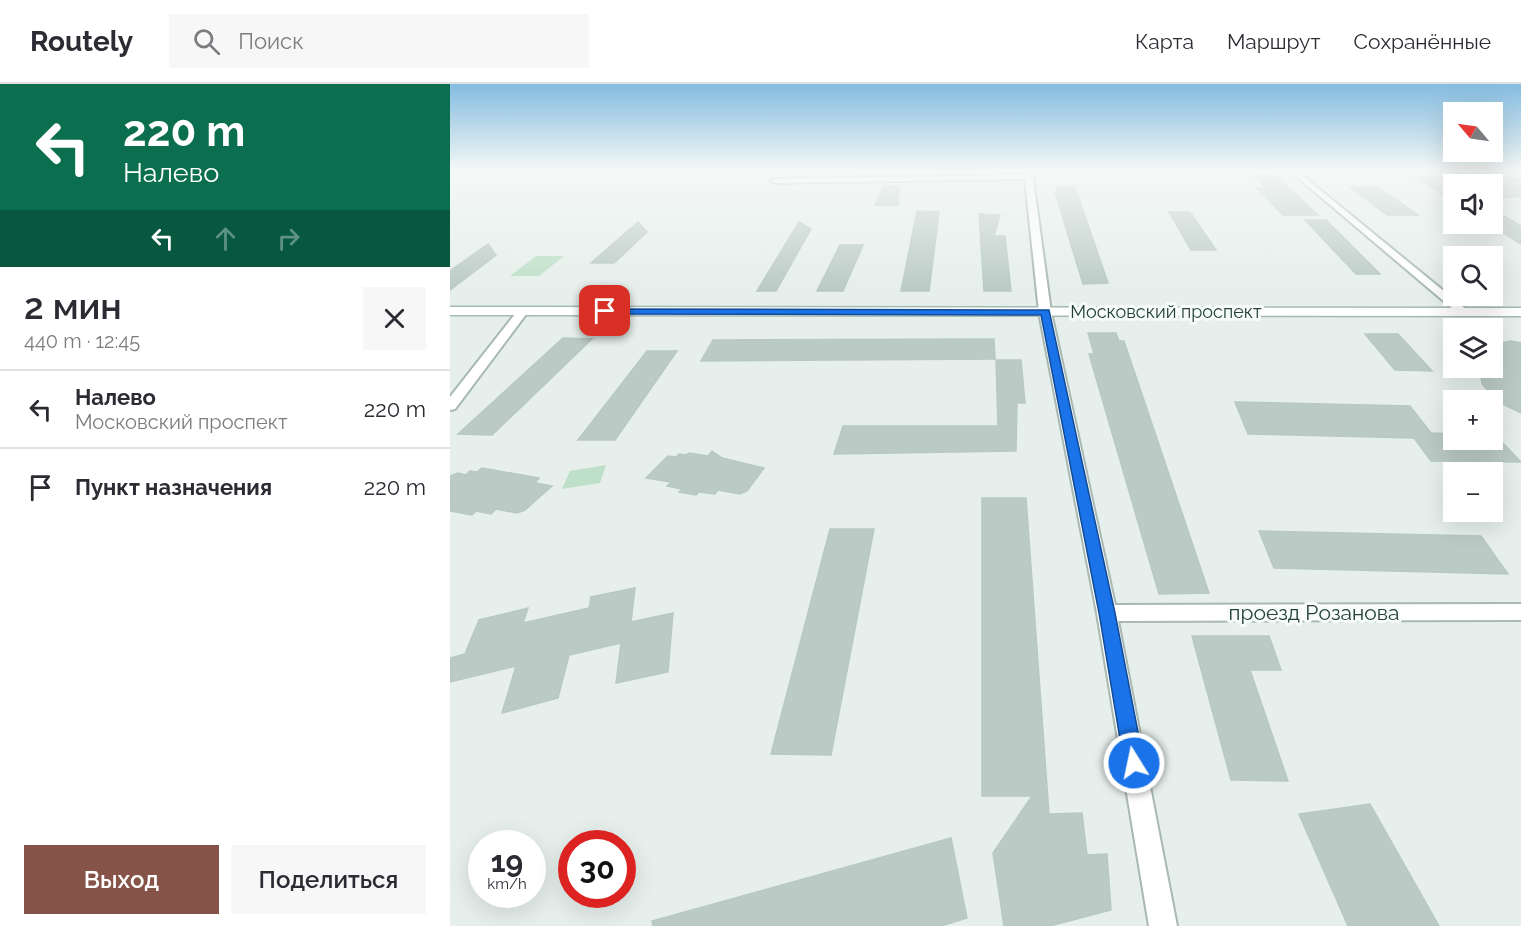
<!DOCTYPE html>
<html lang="ru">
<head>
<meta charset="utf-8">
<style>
	body { margin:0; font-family:Raleway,sans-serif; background:#f7f7f7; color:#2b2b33; height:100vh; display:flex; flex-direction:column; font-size:22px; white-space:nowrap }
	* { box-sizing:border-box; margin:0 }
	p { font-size:20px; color:#7c7c81 }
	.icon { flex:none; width:33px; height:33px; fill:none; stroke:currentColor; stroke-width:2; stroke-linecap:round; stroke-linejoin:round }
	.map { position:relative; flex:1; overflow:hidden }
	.panel { display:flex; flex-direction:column; background:#fff; width:450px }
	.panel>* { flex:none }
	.hud { background:#0b6e4f; color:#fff; overflow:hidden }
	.needle { width:39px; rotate:299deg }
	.buttons { position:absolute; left:993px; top:18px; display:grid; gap:12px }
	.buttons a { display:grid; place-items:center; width:60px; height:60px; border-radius:0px; background:#fff; box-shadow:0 6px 24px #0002; font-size:30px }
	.speed { position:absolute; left:18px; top:746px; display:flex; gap:12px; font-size:30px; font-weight:700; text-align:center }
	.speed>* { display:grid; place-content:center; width:78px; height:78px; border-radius:50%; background:#fff; box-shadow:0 6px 24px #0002; line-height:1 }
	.speed small { font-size:15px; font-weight:400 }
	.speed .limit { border:9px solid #d22; background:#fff; color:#111 }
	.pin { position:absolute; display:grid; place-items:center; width:51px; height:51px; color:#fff; margin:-26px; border-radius:12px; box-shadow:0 3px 9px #0006 }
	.me { position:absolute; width:66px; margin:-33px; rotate:350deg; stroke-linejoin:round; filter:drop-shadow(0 0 4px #0008) }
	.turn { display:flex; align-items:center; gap:21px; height:126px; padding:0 24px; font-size:27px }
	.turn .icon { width:78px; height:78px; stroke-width:2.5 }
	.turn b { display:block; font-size:42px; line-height:51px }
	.lanes { display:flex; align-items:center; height:57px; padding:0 24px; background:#0003; justify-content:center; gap:30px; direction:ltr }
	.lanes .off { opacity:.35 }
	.round { display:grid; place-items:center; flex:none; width:63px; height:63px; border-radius:0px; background:#f7f7f7 }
	.summary { display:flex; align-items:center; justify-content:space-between; height:102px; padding:0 24px }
	h1 { font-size:36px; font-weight:600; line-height:45px }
	.button { display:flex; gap:12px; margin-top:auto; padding:12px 24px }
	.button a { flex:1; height:69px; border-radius:0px; background:#855347; color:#fff; font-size:24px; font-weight:600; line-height:69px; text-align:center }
	.button a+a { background:#f7f7f7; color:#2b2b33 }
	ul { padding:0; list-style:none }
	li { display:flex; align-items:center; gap:18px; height:78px; padding:0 24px; border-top:2px solid #e1e1e2 }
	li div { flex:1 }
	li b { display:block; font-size:22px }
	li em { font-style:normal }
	header { display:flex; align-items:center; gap:36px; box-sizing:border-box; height:84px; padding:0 30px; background:#fff; border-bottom:2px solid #e1e1e2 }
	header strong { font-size:28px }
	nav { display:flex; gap:33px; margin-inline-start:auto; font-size:21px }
	.search { width:420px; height:54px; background:#f7f7f7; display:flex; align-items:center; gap:15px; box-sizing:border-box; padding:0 21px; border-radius:0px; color:#7c7c81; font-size:22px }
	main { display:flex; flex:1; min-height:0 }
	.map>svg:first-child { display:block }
</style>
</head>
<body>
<header>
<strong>Routely</strong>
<div class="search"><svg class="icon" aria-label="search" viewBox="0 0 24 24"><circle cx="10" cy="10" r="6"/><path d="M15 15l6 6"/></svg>Поиск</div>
<nav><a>Карта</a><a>Маршрут</a><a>Сохранённые</a></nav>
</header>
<main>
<section class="panel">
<div class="hud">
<div class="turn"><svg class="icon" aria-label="left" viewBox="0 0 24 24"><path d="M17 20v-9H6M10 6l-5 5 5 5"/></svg><div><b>220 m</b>Налево</div></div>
<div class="lanes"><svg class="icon" aria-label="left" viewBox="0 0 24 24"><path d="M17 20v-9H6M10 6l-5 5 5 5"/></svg><svg class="icon off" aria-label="ahead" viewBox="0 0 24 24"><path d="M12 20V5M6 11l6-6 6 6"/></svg><svg class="icon off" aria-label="right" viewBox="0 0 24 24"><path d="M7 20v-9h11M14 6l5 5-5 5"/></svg></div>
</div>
<div class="summary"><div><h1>2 мин</h1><p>440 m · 12:45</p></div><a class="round"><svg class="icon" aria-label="close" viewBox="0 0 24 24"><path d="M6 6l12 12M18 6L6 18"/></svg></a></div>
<ul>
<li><svg class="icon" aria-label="left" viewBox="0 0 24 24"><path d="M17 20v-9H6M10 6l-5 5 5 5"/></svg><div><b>Налево</b><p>Московский проспект</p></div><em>220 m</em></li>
<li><svg class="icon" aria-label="arrive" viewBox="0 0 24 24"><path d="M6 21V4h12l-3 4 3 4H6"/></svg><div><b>Пункт назначения</b></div><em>220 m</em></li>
</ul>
<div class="button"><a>Выход</a><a>Поделиться</a></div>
</section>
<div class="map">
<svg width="1071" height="842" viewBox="0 0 1071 842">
	<rect width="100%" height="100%" fill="#e6efeb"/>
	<g fill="#bfe0c8">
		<path d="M86 172H114L89 192H60Z"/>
		<path d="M156 381 150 399 112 405 120 387Z"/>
	</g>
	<g fill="#bbcac4" stroke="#b8c9c2" stroke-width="1.5">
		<path d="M804 92H827L868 131H833L806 104H815Z"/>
		<path d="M965 93H1004V117Z"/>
		<path d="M1042 93 1071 95V113H1042Z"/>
		<path d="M433 102H449L448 121H425Z"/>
		<path d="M607 103H625L658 199 633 200 605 108H608Z"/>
		<path d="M900 103H928L968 131H937Z"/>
		<path d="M1042 125 1071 142V160L1039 140H1042Z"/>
		<path d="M467 127 489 128 479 207H451Z"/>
		<path d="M719 128H740L766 166H741Z"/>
		<path d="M529 130 550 131 544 152H555L561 207H534Z"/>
		<path d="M855 136H876L930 190H906Z"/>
		<path d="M188 138 197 148 164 179H141Z"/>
		<path d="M349 138 361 145 326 207H307Z"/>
		<path d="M38 160 46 171 0 206V187Z"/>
		<path d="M390 161H413L393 207H367Z"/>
		<path d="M638 249H666L669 257H674L759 509 709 510 639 270H644Z"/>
		<path d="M915 250H948L982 287 945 286Z"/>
		<path d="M113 254 142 255 42 351 8 350Z"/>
		<path d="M544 255 545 275 251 277 263 256Z"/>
		<path d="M1061 257 1071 259V329L1048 318 1032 300 1031 291 1037 284H1042V261Z"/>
		<path d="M197 267H227L165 356H128Z"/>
		<path d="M546 276H571L575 319H567L566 367 384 370 393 342H548Z"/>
		<path d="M785 318 960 322 981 349 1004 350V356H1010L1012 359H1053L1071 378 981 377 964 354 798 350Z"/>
		<path d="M262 367 272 374 314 384 297 407 290 410 268 406 265 410 249 408 246 411 229 408 232 405 217 402 221 398 196 394 218 372 226 373 229 370 236 371 239 369 258 372Z"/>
		<path d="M32 384 89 394 85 399 102 402 75 426 67 429 46 425 41 430 26 427 22 431 0 427V392L8 389 16 391 20 387 27 388Z"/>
		<path d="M532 414H576L599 730 632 729 637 771 657 770 661 826 600 842H554L543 769 582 712H532Z"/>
		<path d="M380 445H424L381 671 321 670Z"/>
		<path d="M809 447 1031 452 1058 490 824 484Z"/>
		<path d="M185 504 181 538 223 529 218 588 166 599 171 559 119 571 108 614 52 629 66 582 0 598V574L15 570 29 536 78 524 73 539 139 524 141 513Z"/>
		<path d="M742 552H819L831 586H800L838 697 781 696Z"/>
		<path d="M920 720 989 842H898L849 730Z"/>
		<path d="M501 754 517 834 491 842H203L202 837Z"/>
	</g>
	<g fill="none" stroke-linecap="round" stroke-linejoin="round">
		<defs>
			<g id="street">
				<path d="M575 87H582L601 228 665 521 1071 520V536L668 537 727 842H699L647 529 589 228 575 95 325 99 321 97 325 95 575 91Z"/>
				<path d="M840 87H847L1017 226V230H1009Z"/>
				<path d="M73 224 79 227 77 229 5 325 0 326V313L69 225Z"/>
			</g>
			<path id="secondary" d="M0 223 1071 224V232L0 231Z"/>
		</defs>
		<use href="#street" stroke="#a8b8b2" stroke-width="4"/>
		<use href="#secondary" stroke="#a4bbb3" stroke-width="3"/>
		<use href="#street" fill="#fff" fill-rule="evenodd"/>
		<use href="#secondary" fill="#fff" fill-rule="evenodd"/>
	</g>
	<linearGradient id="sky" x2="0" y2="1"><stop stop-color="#84bce0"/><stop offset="0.42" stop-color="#f4f8f6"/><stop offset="1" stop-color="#f4f8f6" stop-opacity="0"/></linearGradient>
	<rect width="1071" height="205" fill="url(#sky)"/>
	<path fill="#1a73e8" stroke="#114b97" stroke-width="1.5" d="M152 225 599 226 665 529 694 679 691 686 684 688 677 686 674 679 649 529 591 231 155 230 152 229Z"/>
	<g text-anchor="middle" stroke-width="6" stroke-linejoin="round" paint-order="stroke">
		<g font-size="18" fill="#24423a" stroke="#f7fbf9">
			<text x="716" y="234">Московский проспект</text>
		</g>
		<g font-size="21" fill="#24423a" stroke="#f7fbf9">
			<text x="864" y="536">проезд Розанова</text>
		</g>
	</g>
</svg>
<div class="buttons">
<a><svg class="needle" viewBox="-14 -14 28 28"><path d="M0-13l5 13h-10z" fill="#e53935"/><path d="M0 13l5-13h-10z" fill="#7c7c81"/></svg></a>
<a><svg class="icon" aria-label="sound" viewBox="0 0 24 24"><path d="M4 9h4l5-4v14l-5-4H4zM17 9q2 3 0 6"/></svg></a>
<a><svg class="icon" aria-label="search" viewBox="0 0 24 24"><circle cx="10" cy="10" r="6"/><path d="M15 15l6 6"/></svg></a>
<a><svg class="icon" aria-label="layers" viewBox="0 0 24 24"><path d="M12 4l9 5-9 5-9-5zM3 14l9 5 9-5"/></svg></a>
<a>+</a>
<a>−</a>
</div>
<div class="speed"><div>19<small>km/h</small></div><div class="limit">30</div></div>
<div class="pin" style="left:155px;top:227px;background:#d93025"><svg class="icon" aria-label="arrive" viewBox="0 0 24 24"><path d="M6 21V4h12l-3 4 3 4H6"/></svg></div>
<svg class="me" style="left:684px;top:679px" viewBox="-20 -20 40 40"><circle r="17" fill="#1a73e8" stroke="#fff" stroke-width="3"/><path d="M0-11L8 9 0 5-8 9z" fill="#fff"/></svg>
</div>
</main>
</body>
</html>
